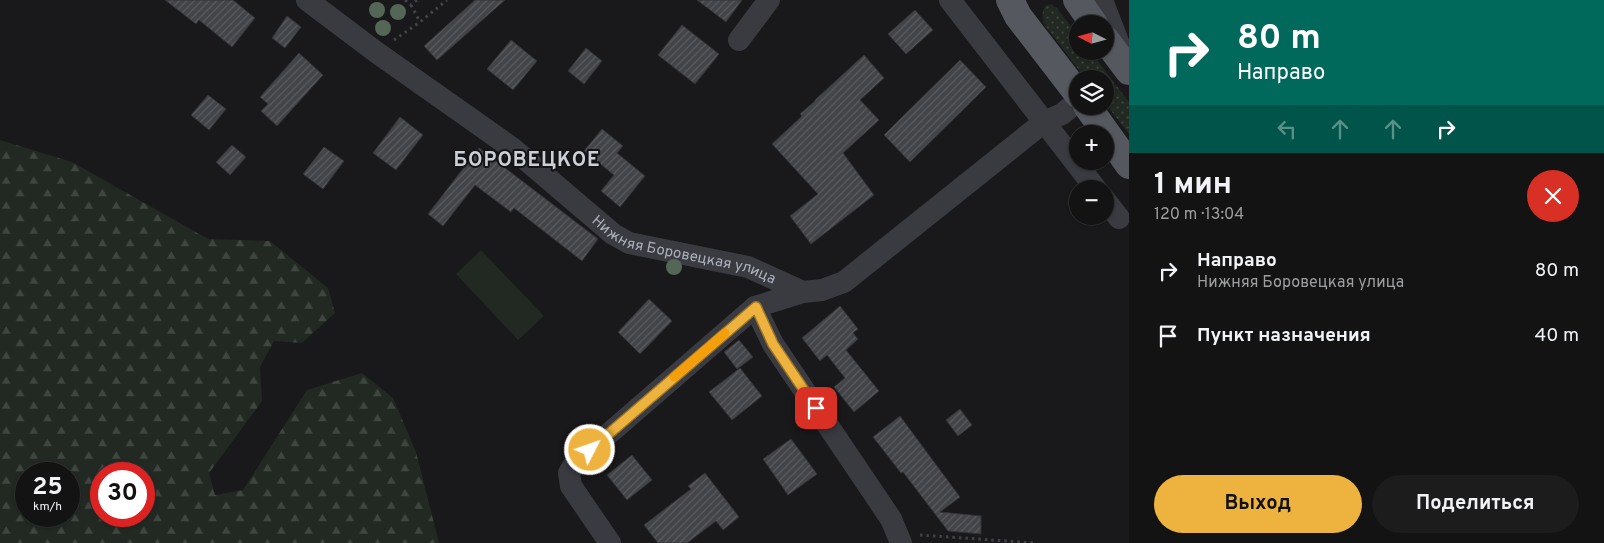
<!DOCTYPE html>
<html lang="ru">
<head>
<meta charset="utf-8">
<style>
	body { margin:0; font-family:Overpass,sans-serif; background:#1c1c1d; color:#f1f3f6; height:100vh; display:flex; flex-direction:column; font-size:19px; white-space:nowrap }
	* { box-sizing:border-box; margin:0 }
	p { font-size:16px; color:#9d9ea0 }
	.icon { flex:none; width:28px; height:28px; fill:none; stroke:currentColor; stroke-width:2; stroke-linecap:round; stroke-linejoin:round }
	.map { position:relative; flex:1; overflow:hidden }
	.panel { display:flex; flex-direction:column; background:#131314; width:475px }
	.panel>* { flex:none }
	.guide { background:#00695c; color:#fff; overflow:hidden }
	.needle { width:32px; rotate:276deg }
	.tools { position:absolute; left:1069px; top:15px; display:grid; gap:10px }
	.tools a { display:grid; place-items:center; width:45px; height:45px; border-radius:50%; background:#131314; box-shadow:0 1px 4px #0004,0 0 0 1px #323234; font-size:25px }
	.speed { position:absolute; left:15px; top:462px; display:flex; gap:10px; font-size:25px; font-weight:700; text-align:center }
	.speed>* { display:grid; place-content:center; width:65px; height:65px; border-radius:50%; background:#131314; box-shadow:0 1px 4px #0004,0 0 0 1px #323234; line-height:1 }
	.speed small { font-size:12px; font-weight:400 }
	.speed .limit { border:8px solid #d22; background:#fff; color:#111 }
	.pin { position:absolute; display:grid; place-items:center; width:42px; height:42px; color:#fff; margin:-21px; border-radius:10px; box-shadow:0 2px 8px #0006 }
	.me { position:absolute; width:55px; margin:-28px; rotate:49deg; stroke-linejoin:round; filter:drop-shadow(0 0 4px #0008) }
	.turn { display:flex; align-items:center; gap:18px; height:105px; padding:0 25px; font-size:22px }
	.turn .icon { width:65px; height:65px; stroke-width:2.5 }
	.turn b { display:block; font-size:35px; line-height:42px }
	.lanes { display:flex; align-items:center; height:48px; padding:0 25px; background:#0003; justify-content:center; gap:25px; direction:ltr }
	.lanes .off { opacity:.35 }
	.round { display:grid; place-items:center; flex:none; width:52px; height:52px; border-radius:26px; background:#1c1c1d }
	.head { display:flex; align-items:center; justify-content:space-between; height:85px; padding:0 25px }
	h1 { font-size:30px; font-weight:700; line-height:38px }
	.action { display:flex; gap:10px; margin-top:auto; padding:10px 25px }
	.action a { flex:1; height:58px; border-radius:30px; background:#eeb33f; color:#111; font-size:20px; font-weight:700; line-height:58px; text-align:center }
	.action a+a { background:#1c1c1d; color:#f1f3f6 }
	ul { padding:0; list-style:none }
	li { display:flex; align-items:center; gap:15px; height:65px; padding:0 25px }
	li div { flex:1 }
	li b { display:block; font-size:19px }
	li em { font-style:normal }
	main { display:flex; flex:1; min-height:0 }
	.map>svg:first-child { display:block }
</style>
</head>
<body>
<main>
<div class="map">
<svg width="1129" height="543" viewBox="0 0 1129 543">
	<defs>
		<pattern id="grass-dots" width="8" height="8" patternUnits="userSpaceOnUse" patternTransform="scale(1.25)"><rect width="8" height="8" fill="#212922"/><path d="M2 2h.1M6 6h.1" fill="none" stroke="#3f4640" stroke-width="1.8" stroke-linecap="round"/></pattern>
		<pattern id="forest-firs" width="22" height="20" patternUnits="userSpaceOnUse" patternTransform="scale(1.25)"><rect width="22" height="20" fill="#212922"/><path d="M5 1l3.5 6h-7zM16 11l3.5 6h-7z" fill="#3f4640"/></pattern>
		<pattern id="building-hatch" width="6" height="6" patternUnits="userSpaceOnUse" patternTransform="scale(1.25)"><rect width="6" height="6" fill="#434448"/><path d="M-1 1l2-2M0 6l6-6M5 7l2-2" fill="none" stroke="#5b5c60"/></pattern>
	</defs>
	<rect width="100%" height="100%" fill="#19191b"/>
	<path fill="url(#grass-dots)" d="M1051 4 1057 8 1077 35 1078 51H1090L1129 102V134L1105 103V79H1086L1044 24C1042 18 1042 12 1045 6Z"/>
	<path fill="url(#forest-firs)" fill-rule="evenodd" d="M0 140 72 162 208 239 270 241 328 288 335 313 302 343 274 341 260 367 262 401 209 473 215 495 243 490 307 390 362 373 393 398 416 452 439 543H0ZM26 474H69V516H26ZM101 474H144V516H101Z"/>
	<path fill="#212922" d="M481 250 544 316 518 340 456 274Z"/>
	<g fill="url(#building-hatch)" stroke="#333337">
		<path d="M165 0H233L255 18 232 47 199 20 196 24Z"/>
		<path d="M475 0H505L437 60 424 46Z"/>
		<path d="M697 0H742L726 22Z"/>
		<path d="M915 10 933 30 906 54 888 34Z"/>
		<path d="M287 16 301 27 285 48 272 38Z"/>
		<path d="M682 25 719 54 695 84 658 55Z"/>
		<path d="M511 40 537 61 513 90 487 69Z"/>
		<path d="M586 48 602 61 584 84 568 71Z"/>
		<path d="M299 53 323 75 277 126 261 111 268 104 260 97Z"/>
		<path d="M864 55 884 78 860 100 879 120 843 153 874 195 811 244 790 216 818 194 772 144 802 116 800 114 815 101V100Z"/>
		<path d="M960 60 986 87 910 162 884 135Z"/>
		<path d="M208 95 226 109 209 130 191 115Z"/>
		<path d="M400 117 423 135 396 170 373 153Z"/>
		<path d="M602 129 623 146 617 153 645 176 620 207 601 191 614 175 584 151Z"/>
		<path d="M232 145 246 157 230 175 216 162Z"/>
		<path d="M324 147 344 161 323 189 303 174Z"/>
		<path d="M479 148 598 239 582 261 514 208 511 212 475 185 443 226 428 214Z"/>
		<path d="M649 299 672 321 640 354 618 332Z"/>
		<path d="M840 306 858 329 853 333 858 339 846 350 879 391 854 412 834 387 845 378 827 355 820 361 802 338Z"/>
		<path d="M739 340 753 357 737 369 724 352Z"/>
		<path d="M740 368 762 396 732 420 709 392Z"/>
		<path d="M960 409 972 425 958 436 946 420Z"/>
		<path d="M900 416 960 497 940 512 981 516V534L948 531 903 472 901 473 873 437Z"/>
		<path d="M791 439 817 474 788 495 763 459Z"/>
		<path d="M632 455 652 480 627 500 607 475Z"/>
		<path d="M705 473 739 517 723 530 716 521 687 543H658L644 525 691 489 688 486Z"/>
	</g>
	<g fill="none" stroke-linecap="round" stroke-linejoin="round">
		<g stroke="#404247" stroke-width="3" stroke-dasharray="2.5 4" stroke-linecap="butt">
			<path d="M405 0 411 5 417 0"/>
			<path d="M411 5 420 22"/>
			<path d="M394 40 420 22 447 0"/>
			<path d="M920 535 1035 543"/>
		</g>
		<g stroke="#3a3b40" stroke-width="22">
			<path id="s1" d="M307 0 376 52 512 148 613 234 629 243 748 267 803 292 755 307 773 344 891 519 901 543"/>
			<path d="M950 0 1096 189"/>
			<path d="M1102 0 1124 57"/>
			<path d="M739 40 769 0"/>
			<path d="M1105 200 1119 218"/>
			<path d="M803 292 822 290 844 282 1044 122 1062 114 1078 101"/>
			<path d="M610 543 571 486 569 473 575 463 755 307"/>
		</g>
		<g stroke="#56585f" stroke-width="28">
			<path d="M1010 0 1018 16 1078 94"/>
			<path d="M1077 0 1094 24"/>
			<path d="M1105 39 1129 71"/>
			<path d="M1087 106 1129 165"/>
		</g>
	</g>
	<g fill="#546656">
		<circle cx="377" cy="10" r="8"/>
		<circle cx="398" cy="12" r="8"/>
		<circle cx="383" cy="28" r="8"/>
		<circle cx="674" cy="267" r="8"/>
	</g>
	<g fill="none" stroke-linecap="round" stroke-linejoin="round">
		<defs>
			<path id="route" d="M590 450 756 307 773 344 816 408"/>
		</defs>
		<use href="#route" stroke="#9b7429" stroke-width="12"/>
		<use href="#route" stroke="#eeb33f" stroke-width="9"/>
		<path stroke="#f59e0b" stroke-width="9" d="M674 377 725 333"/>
	</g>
	<g text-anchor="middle" stroke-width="4" stroke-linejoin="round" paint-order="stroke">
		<g font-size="15" fill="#acb0bb" stroke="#141416">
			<text dy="5" stroke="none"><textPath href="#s1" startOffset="458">Нижняя Боровецкая улица</textPath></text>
		</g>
		<g font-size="20" font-weight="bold" letter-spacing="1" fill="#cdcfd7" stroke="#141416">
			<text x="527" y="166">БОРОВЕЦКОЕ</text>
		</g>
	</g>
</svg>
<div class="tools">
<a><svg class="needle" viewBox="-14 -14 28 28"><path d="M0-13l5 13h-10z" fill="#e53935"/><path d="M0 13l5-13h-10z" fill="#9d9ea0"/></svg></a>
<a><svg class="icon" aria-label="layers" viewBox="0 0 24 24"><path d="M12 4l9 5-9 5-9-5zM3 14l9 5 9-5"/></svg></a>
<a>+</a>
<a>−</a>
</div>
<div class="speed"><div>25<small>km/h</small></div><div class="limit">30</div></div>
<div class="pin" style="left:816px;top:408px;background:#d93025"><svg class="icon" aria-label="arrive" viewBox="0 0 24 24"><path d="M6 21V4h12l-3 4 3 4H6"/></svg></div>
<svg class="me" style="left:590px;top:450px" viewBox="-20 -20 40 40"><circle r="17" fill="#eeb33f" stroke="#fff" stroke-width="3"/><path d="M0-11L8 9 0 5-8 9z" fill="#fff"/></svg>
</div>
<section class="panel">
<div class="guide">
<div class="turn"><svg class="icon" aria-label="right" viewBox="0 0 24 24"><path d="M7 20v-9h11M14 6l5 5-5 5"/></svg><div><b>80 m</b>Направо</div></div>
<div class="lanes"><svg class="icon off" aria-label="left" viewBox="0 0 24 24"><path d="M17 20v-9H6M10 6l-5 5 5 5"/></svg><svg class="icon off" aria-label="ahead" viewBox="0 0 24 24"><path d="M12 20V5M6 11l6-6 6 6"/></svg><svg class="icon off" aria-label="ahead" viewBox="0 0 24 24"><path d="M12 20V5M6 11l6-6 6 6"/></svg><svg class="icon" aria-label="right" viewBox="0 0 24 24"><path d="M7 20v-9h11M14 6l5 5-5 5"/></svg></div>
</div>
<div class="head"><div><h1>1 мин</h1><p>120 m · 13:04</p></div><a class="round" style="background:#d93025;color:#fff"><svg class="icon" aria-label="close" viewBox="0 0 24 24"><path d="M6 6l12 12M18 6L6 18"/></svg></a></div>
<ul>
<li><svg class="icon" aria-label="right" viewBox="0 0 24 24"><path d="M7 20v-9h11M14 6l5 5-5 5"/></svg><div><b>Направо</b><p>Нижняя Боровецкая улица</p></div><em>80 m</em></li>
<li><svg class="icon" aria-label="arrive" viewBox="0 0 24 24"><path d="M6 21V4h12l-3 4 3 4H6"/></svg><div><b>Пункт назначения</b></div><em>40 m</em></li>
</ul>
<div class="action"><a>Выход</a><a>Поделиться</a></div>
</section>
</main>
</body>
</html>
